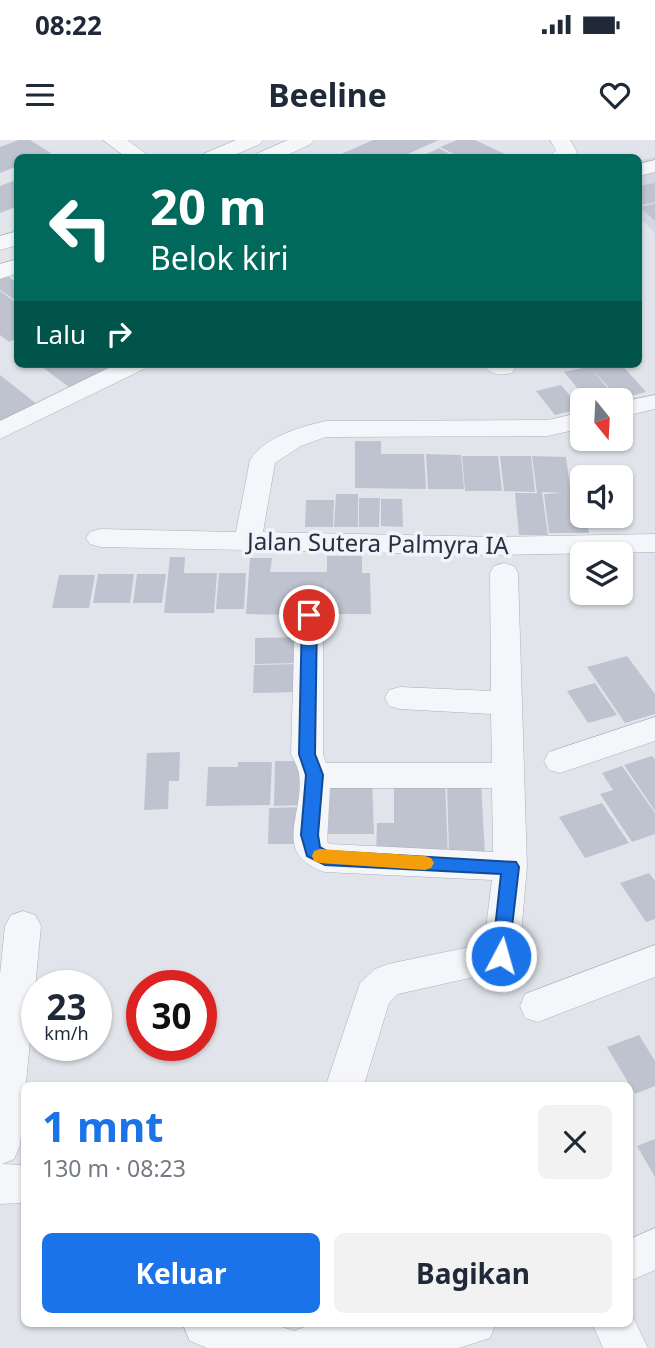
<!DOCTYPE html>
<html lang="id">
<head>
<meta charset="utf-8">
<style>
	body { margin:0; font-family:"Noto Sans",sans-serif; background:#f2f2f3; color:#1f2937; height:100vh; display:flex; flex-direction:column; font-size:26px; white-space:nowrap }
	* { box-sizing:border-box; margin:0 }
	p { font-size:23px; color:#747a83 }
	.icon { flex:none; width:38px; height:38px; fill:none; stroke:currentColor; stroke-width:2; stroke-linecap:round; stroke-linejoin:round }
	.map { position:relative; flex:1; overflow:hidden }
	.panel { position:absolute; left:21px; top:942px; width:612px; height:245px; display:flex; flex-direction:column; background:#fff; border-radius:10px; box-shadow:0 2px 5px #0004 }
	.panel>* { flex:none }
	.top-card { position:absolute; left:14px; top:14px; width:628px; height:214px; border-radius:10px; box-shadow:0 2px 5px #0004; background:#00695c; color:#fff; overflow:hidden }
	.needle { width:46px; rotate:162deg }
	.tools { position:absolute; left:570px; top:248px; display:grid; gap:14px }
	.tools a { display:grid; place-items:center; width:63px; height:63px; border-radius:10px; background:#fff; box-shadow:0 2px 5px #0004; font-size:35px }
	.speed { position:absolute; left:21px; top:830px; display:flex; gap:14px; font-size:35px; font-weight:700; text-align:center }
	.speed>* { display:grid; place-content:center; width:91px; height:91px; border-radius:50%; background:#fff; box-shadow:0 2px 5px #0004; line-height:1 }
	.speed small { font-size:18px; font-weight:400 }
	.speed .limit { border:10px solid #d22; background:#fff; color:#111 }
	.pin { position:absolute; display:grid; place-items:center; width:60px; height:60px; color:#fff; margin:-30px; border:4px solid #fff; border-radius:50%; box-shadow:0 2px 7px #0007 }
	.me { position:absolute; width:77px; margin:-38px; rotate:6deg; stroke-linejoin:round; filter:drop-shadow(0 0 5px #0008) }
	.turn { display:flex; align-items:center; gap:24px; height:147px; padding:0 21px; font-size:32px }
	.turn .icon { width:91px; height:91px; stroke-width:2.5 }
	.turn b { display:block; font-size:49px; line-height:60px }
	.then { display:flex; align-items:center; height:66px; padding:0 21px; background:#0003; gap:14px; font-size:26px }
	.round { display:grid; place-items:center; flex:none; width:74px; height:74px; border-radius:10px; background:#f2f2f3 }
	.overview { display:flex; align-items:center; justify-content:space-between; height:119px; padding:0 21px }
	h1 { font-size:42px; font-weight:700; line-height:52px; color:#1a73e8 }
	.cta { display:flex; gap:14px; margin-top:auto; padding:14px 21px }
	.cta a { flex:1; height:80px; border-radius:10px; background:#1a73e8; color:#fff; font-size:28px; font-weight:700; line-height:80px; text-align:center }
	.cta a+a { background:#f2f2f3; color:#1f2937 }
	.status { display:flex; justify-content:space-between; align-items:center; height:49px; padding:0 35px; background:#fff; direction:ltr }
	.status svg { height:19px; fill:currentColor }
	header { display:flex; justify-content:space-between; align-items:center; height:91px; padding:0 21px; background:#fff; font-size:32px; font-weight:700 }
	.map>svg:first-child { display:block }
</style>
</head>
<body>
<div class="status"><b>08:22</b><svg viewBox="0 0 49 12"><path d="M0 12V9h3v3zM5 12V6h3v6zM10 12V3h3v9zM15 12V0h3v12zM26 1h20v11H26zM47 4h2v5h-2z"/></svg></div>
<header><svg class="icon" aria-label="menu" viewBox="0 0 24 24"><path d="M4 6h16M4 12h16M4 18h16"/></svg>Beeline<svg class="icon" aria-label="heart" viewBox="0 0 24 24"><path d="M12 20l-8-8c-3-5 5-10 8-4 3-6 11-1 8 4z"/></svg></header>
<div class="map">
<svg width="655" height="1208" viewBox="0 0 655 1208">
	<rect width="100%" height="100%" fill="#e1e5eb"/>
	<path fill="#d3d7e1" d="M655 17V93L639 77V20Z"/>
	<g fill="#bec3cf">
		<path d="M19 0H30L51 13 39 18H18V26L0 33V7Z"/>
		<path d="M373 0H439L399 18H332Z"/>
		<path d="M457 0H475L507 15 461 18 440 7Z"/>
		<path d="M439 8 457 18H418Z"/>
		<path d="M18 39V66L0 73V46Z"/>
		<path d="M655 43V62L639 65V46Z"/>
		<path d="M655 64V81L640 67Z"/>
		<path d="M8 136 14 141 18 139V162L0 150V139Z"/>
		<path d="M0 151 18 164V198L9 202 0 195Z"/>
		<path d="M38 224H116L69 247Z"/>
		<path d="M600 224H621L646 252 619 259 592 229 617 260 588 261 564 232Z"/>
		<path d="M0 235 38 265 0 283Z"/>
		<path d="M561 245 581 269 555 275 536 251Z"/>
		<path d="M355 301H381V314H424L426 349 355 348Z"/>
		<path d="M426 314 461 315 464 349H428Z"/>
		<path d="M462 316H498L502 351H465Z"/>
		<path d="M500 316H531L535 352 504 351Z"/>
		<path d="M532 316 566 317 571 354H583V376H586L589 393H549L544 354 564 353 542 352 548 395H519L515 353H537Z"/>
		<path d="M336 354H358V387H334Z"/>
		<path d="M359 358H380L379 387H359Z"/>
		<path d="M381 359H402L403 387 381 386Z"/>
		<path d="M306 360H334L333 387H305Z"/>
		<path d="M327 416H362V433H370L371 474H327L326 440 325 472H292L293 447 291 475 246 474 250 418H272L270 432H327Z"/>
		<path d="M170 417H185L184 433H217L214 473H164Z"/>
		<path d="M219 433H246L244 469H216Z"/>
		<path d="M98 434H134L130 463H93Z"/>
		<path d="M137 434H166L162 463H133Z"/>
		<path d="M59 435H95L89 468H52Z"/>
		<path d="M301 497V523L255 524V498Z"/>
		<path d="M627 516 655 554V574L625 583 587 527Z"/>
		<path d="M301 524 302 552 253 553 254 525Z"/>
		<path d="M595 543 617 575 588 583 567 551Z"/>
		<path d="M180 612 179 641H169L168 669 144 670 147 613Z"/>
		<path d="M652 616 655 620V671L624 625Z"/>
		<path d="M275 621H306L307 665 274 666Z"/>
		<path d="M238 622H272L270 665 206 666 208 627H238Z"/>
		<path d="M622 626 655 673V694L632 702 600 654 613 650 602 633Z"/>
		<path d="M394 639 445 640 448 717 376 715 377 683H394Z"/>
		<path d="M322 640H372L374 694H321Z"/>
		<path d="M447 642 481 643 485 715 449 714Z"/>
		<path d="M602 663 629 703 585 718 559 677Z"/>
		<path d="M306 667 307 704H268L269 668Z"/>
		<path d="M649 733 655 741V779L646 782 620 743Z"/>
		<path d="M639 895 655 921V946L635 954 607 907Z"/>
		<path d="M655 999V1037L637 1006Z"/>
	</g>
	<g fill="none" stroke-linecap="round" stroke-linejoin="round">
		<defs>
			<g id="minor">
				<path d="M103 0H127L152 18H127Z"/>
				<path d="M236 0H263L260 4 228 18H200L203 14Z"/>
				<path d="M288 0H314L311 4 281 18H253L256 14Z"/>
				<path d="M550 0H570L577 12 572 18H548L556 10Z"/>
				<path d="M655 20V32L639 36V24Z"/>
				<path d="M18 91V105L0 110V96Z"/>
				<path d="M18 119V133L0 139V124Z"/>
				<path d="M117 224H148L144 229 0 299V281Z"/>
				<path d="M482 224H512L515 228 512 233C500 236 489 234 482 224Z"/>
				<path d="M655 255V269L621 277V262Z"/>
				<path d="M583 272V288L548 296 326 297 301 306 275 323 263 392 497 397 655 394V412L497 415 100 407 90 404 86 398 90 392 100 389 236 392 250 320C266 296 300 287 326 281L548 280Z"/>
				<path d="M504 423 514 426 518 433 527 727 519 816 514 827 501 831 398 854 389 863 364 945H326L360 843 375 829 388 824 484 804 492 740 325 732C270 713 305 675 299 634 298 628 294 620 291 614L295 475 299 468 309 465 319 468 323 475V614L326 623H492L491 574 400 569 389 566 385 558 389 550 400 547 491 551 490 433 494 426ZM330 648H492L493 712 330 704 327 702Z"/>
				<path d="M655 577V601L560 633 549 630 544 621 549 612Z"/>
				<path d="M23 771 35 775 41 786 20 1006 14 1019 2 1024 24 1025V1063L0 1064V834L5 786 11 775Z"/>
				<path d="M655 805V837L538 882 525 878 520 866 525 854Z"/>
				<path d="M655 1088V1130L630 1141V1099Z"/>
				<path d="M630 1171 648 1208H603L592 1183H630Z"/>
				<path d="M182 1183H270L294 1191 307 1186 358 1183H496L490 1198 459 1208H207L190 1201Z"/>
			</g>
		</defs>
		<use href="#minor" stroke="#aaafb9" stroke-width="1"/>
		<use href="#minor" fill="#f5f6f9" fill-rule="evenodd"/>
	</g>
	<path fill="#1a73e8" stroke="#114b97" stroke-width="2" d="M309 470 317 475 315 614 323 635 318 695 320 707 327 711 516 722 519 727 508 821 501 824 495 821 492 816 501 734 325 725 307 716 301 695 306 635 299 614 302 475Z"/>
	<path fill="#f59e0b" d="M320 709 425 716 431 718 434 723 431 728 425 730 320 723 314 721 312 716 314 711Z"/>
	<g text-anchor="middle" stroke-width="7" stroke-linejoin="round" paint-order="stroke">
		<g font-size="24" fill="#283045" stroke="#f1f4f8">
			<text transform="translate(378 404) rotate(1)" y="8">Jalan Sutera Palmyra IA</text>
		</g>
	</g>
</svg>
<div class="tools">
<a><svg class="needle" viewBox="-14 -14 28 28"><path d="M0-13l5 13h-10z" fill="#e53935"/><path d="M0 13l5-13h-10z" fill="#747a83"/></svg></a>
<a><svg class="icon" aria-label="sound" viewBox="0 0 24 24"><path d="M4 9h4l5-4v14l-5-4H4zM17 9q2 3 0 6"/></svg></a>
<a><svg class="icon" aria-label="layers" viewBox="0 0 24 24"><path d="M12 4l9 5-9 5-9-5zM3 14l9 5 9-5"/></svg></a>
</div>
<div class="speed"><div>23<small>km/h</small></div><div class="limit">30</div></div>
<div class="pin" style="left:309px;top:475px;background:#d93025"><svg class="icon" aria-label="arrive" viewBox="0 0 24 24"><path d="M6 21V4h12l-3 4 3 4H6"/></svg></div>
<svg class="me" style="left:501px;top:816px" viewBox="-20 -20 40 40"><circle r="17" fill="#1a73e8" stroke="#fff" stroke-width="3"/><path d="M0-11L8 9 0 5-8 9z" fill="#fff"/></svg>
<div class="top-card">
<div class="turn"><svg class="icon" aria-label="left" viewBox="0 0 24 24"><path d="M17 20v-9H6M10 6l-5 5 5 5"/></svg><div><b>20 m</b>Belok kiri</div></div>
<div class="then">Lalu<svg class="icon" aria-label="right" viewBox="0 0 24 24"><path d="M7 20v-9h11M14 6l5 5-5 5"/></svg></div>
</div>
<section class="panel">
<div class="overview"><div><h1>1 mnt</h1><p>130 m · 08:23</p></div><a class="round"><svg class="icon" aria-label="close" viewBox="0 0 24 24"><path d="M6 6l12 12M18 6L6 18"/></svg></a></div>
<div class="cta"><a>Keluar</a><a>Bagikan</a></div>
</section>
</div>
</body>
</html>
